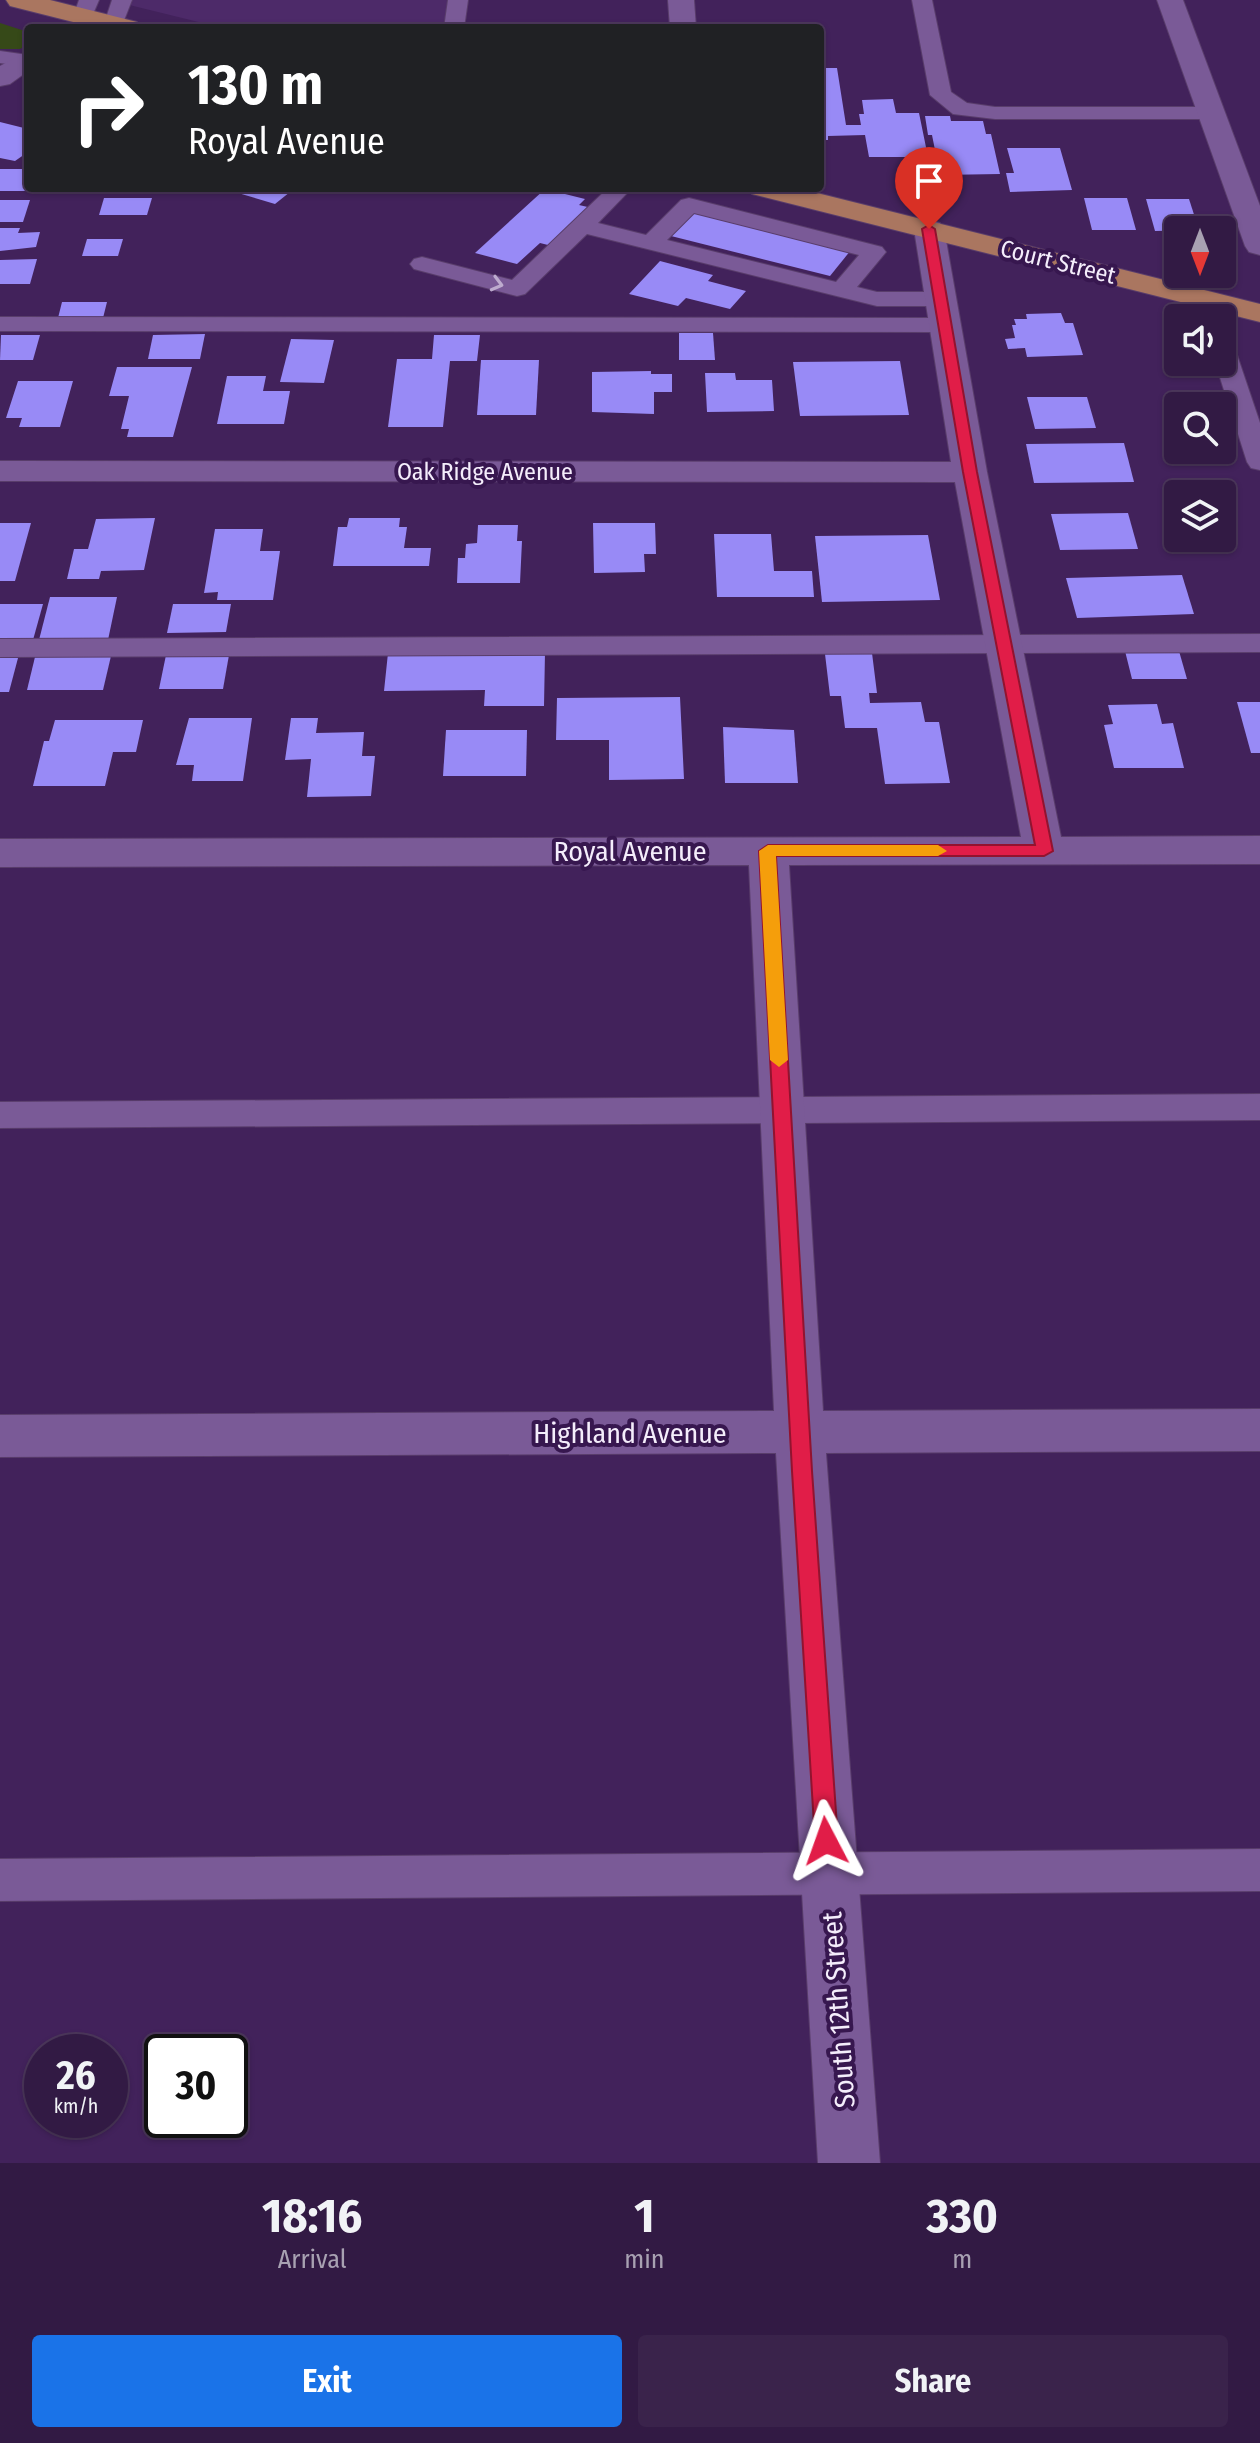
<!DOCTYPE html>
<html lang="en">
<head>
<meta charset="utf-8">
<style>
	body { margin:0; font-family:"Fira Sans Condensed",sans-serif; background:#3a234b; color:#f1f3f6; height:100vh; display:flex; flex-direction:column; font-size:30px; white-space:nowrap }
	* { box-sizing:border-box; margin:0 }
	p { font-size:26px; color:#a8a1b2 }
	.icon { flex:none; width:44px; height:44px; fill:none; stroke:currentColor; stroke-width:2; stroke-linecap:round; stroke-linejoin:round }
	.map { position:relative; height:2163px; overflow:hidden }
	.drawer { display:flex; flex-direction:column; background:#321a44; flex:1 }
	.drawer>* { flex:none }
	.top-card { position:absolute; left:24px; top:24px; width:800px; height:168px; border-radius:8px; box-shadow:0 2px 6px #0004,0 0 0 2px #4d385d; background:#202124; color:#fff; overflow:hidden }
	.needle { width:52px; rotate:180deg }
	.tools { position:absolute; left:1164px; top:216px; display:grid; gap:16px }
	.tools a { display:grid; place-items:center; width:72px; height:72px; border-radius:8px; background:#321a44; box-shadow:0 2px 6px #0004,0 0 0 2px #4d385d; font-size:40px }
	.speed { position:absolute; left:24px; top:2034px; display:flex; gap:16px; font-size:40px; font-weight:700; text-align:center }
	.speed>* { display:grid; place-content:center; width:104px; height:104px; border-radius:50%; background:#321a44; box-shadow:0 2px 6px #0004,0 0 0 2px #4d385d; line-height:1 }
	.speed small { font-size:20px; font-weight:400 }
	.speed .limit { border:4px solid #111; border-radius:12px; background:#fff; color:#111 }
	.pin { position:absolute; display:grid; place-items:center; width:68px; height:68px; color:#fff; margin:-82px -34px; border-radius:50% 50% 50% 0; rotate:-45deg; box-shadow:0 0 8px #0007 }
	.pin .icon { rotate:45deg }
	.me { position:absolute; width:88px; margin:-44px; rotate:356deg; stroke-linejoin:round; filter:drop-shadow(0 0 6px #0008) }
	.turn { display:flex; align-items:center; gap:28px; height:168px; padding:0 32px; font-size:36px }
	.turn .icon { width:104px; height:104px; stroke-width:2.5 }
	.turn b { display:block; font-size:56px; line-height:68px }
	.eta { display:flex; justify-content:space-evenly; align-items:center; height:136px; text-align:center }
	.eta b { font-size:48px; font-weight:700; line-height:56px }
	.button { display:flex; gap:16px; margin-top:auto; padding:16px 32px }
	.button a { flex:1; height:92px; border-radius:8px; background:#1a73e8; color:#fff; font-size:32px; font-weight:700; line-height:92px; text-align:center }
	.button a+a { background:#3a234b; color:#f1f3f6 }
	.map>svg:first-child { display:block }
</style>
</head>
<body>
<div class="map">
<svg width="1260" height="2163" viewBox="0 0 1260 2163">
	<rect width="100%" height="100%" fill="#42225b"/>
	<path fill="#4d2a69" d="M109 0H450L446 28H223Z"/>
	<path fill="#364918" d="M0 23 28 32V44L20 49H0Z"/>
	<g fill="#988af6">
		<path d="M820 68H837L846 125H861L859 114H864L862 100 893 99 896 113H919L928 157H869L865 135 828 136V140H820Z"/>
		<path d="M925 116H950L951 121H983L986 134H991L1000 174 940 175 932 135H928Z"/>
		<path d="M0 122 28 129V152L15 161 0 158Z"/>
		<path d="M1007 148H1060L1072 190 1010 192 1006 173H1014Z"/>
		<rect x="0" y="169" width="28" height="22"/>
		<path d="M221 188H295L275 204Z"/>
		<path d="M545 189 585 199 579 205 592 208 552 246 540 243 517 264 475 253Z"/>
		<path d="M104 198H152L147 215H99Z"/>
		<path d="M1084 198H1127L1136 230H1092Z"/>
		<path d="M1146 199H1189L1199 230 1155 231Z"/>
		<path d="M0 200H30L23 222H0Z"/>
		<path d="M691 211 851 250 830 276 667 235Z"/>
		<path d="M0 228H20L18 233 40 232 36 247 0 251Z"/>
		<path d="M87 239H123L118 256H82Z"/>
		<path d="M37 259 30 284H0V260Z"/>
		<path d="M660 261 713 275 708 281 746 291 730 309 686 298 678 306 629 294Z"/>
		<path d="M62 302H107L103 318H58Z"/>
		<path d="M1061 313 1065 323H1073L1083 355 1027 357 1025 348 1008 349 1005 339 1015 338 1012 325H1016L1014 319H1027L1026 314Z"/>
		<path d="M679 333H713L715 360H679Z"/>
		<path d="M205 334 200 359H148L153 335Z"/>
		<path d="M1 335H40L33 360H0Z"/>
		<path d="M434 335H480L477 361H450L443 427H388L397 359H432Z"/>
		<path d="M291 339 334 340 324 383 280 382Z"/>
		<path d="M481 360H539L536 415H477Z"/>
		<path d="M900 361 909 415 800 416 793 362Z"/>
		<path d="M117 367H192L173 437H127L129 429H121L129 396H109Z"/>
		<path d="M651 371V374H672V392H654V414L592 412V372Z"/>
		<path d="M705 373H735L736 380H772L774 411 707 412Z"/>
		<path d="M227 376H266L263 391H290L284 424H217Z"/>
		<path d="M18 381H73L60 427H19L22 418H6Z"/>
		<path d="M1027 397H1087L1096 428 1035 429Z"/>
		<path d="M1124 443 1134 482 1034 483 1026 444Z"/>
		<path d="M1128 513 1138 549 1060 550 1051 514Z"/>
		<path d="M155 518 144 570 101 571 99 579H67L74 549H88L96 519Z"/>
		<path d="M349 518H400L399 527H407L404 548H431L429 566H333L338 527H347Z"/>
		<path d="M0 523H31L15 581H0Z"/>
		<path d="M593 523H655L656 554H644L645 572 594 573Z"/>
		<path d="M478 525H518L517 541H522L520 583H457L458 558H465L466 544 477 543Z"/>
		<path d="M215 529H263L260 551H280L273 600H217L218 592 204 593Z"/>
		<path d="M714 534H771L774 571H812L814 597H717Z"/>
		<path d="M928 535 940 600 822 602 815 536Z"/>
		<path d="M1182 575 1194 614 1077 618 1066 578Z"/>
		<path d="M50 597H117L108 640H39Z"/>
		<path d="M0 604H43L33 640H0Z"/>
		<path d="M173 604H231L226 632 167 633Z"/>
		<path d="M1125 651H1179L1187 679H1132Z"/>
		<path d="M545 652 544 706H484L485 690 384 691 388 653Z"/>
		<path d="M872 653 877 693H869L870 703 921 702 925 722H939L950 783 885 784 877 728H845L841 696H830L825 654Z"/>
		<path d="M166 655H229L223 689H159Z"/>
		<path d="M111 656 103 690H27L35 657Z"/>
		<path d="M0 658H18L9 692H0Z"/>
		<path d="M680 697 684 779 609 780V740H556L557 698Z"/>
		<path d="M1237 702H1260V753H1251Z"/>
		<path d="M1157 704 1162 724 1173 723 1184 768H1114L1104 725 1113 724 1108 705Z"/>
		<path d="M189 718H252L243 781H192L194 765H176Z"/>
		<path d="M291 718H318L316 733 364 732 362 756H375L371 796 307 797 311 759 285 760Z"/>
		<path d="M55 720H143L136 752H113L105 786H33L44 741H49Z"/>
		<path d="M723 727 794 730 798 783H725Z"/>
		<path d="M446 730H527L526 776H443Z"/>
	</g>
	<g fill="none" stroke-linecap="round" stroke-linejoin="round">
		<defs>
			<g id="lane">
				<path d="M79 0H99L90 21 83 23 73 17Z"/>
				<path d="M112 0H132L121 28H107L104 24Z"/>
				<path d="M448 0H468L464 28H444Z"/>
				<path d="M912 0H932L951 92 967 103 995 107H1211L1222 113 1211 119H995L953 114 930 95Z"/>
				<path d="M0 51 28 55V67L0 63Z"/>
				<path d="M608 188H632L598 223 646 235 681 200 689 198 882 247 886 252 857 287 877 292H941L949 294 953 299 949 304 941 306H877L587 234 525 294 517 296 414 269 410 264 414 259 422 257 512 280ZM694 213 859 255 836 282 667 240Z"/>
				<path d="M1206 293 1214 295 1225 318 1222 323V318H1201L1194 300 1198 295Z"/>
				<path d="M0 317 946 318 955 320 958 325 955 330 946 332 0 331Z"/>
				<path d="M1222 339 1231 341 1234 346 1260 423V470L1251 468 1247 462 1215 362H1222Z"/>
				<path d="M1260 634V652L0 657V639Z"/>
				<path d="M1260 1094V1120L0 1128V1102Z"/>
				<path d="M1260 1849V1891L0 1901V1859Z"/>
			</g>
			<g id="street">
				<path d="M668 0H694L696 28H670Z"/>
				<path d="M1157 0H1183L1260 206V255L1249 252 1245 246Z"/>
				<path d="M28 51V71L10 84 0 86V66Z"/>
				<path d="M929 220 940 223 944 229 987 472 1061 837 1260 836V864L789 865 823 1411 1260 1409V1451L826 1453 880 2163H818L776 1453 0 1457V1415L774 1411 749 865 0 867V839L1021 837 955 482 0 481V461L951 462 914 229 918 223Z"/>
			</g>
			<g id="primary">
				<path d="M6 0H50L137 22 141 28H97L10 6Z"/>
				<path d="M747 188H797L1260 304V322L752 194Z"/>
			</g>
		</defs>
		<use href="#lane" stroke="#593d6b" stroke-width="2"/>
		<use href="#street" stroke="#593d6b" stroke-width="2"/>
		<use href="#primary" stroke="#593d6b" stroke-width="2"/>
		<use href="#lane" fill="#7a5a97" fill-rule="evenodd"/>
		<use href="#street" fill="#7a5a97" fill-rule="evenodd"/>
		<use href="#primary" fill="#aa7660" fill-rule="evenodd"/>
	</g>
	<defs><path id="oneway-chevron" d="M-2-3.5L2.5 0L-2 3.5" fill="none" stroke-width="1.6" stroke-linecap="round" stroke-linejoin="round" transform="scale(2)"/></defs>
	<use stroke="#bdabce" href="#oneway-chevron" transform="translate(497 284) rotate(15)"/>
	<path fill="#e11d48" stroke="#92132f" stroke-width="2" d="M929 225 935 229 977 472 1053 851 1044 856H776L812 1471 838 1841 835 1849 826 1853 818 1849 815 1841 792 1471 759 851 768 845H1035L963 472 922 229Z"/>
	<path fill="#f59e0b" d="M768 845H938L947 851 938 856H776L788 1060 779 1067 770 1060 759 851Z"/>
	<g text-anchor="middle" stroke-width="8" stroke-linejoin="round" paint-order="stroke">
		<g font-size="24" fill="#f4edfb" stroke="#37174f">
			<text transform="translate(1058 262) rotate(14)" y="8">Court Street</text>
			<text x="485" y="480">Oak Ridge Avenue</text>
		</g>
		<g font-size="28" fill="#f4edfb" stroke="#37174f">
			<text x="630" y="861">Royal Avenue</text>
			<text x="630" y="1443">Highland Avenue</text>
			<text transform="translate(838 2010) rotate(-94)" y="10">South 12th Street</text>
		</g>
	</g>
</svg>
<div class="tools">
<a><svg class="needle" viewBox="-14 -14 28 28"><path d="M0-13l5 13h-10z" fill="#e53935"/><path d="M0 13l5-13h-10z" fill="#a8a1b2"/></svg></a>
<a><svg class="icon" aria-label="sound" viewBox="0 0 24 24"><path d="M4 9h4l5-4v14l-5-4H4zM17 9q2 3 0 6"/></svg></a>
<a><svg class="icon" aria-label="search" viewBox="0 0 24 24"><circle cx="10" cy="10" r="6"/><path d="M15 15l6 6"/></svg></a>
<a><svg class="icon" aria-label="layers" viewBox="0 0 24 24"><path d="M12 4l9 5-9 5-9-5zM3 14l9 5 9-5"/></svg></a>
</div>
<div class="speed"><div>26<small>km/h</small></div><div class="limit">30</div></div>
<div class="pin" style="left:929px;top:229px;background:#d93025"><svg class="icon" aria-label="arrive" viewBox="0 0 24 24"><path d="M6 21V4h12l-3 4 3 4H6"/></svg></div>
<svg class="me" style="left:826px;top:1841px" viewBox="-20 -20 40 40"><path d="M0-17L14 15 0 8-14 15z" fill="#e11d48" stroke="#fff" stroke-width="4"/></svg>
<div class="top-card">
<div class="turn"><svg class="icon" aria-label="right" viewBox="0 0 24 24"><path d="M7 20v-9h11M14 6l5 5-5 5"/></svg><div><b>130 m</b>Royal Avenue</div></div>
</div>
</div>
<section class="drawer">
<div class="eta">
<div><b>18:16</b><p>Arrival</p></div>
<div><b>1</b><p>min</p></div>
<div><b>330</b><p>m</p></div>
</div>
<div class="button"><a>Exit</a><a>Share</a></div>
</section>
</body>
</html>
